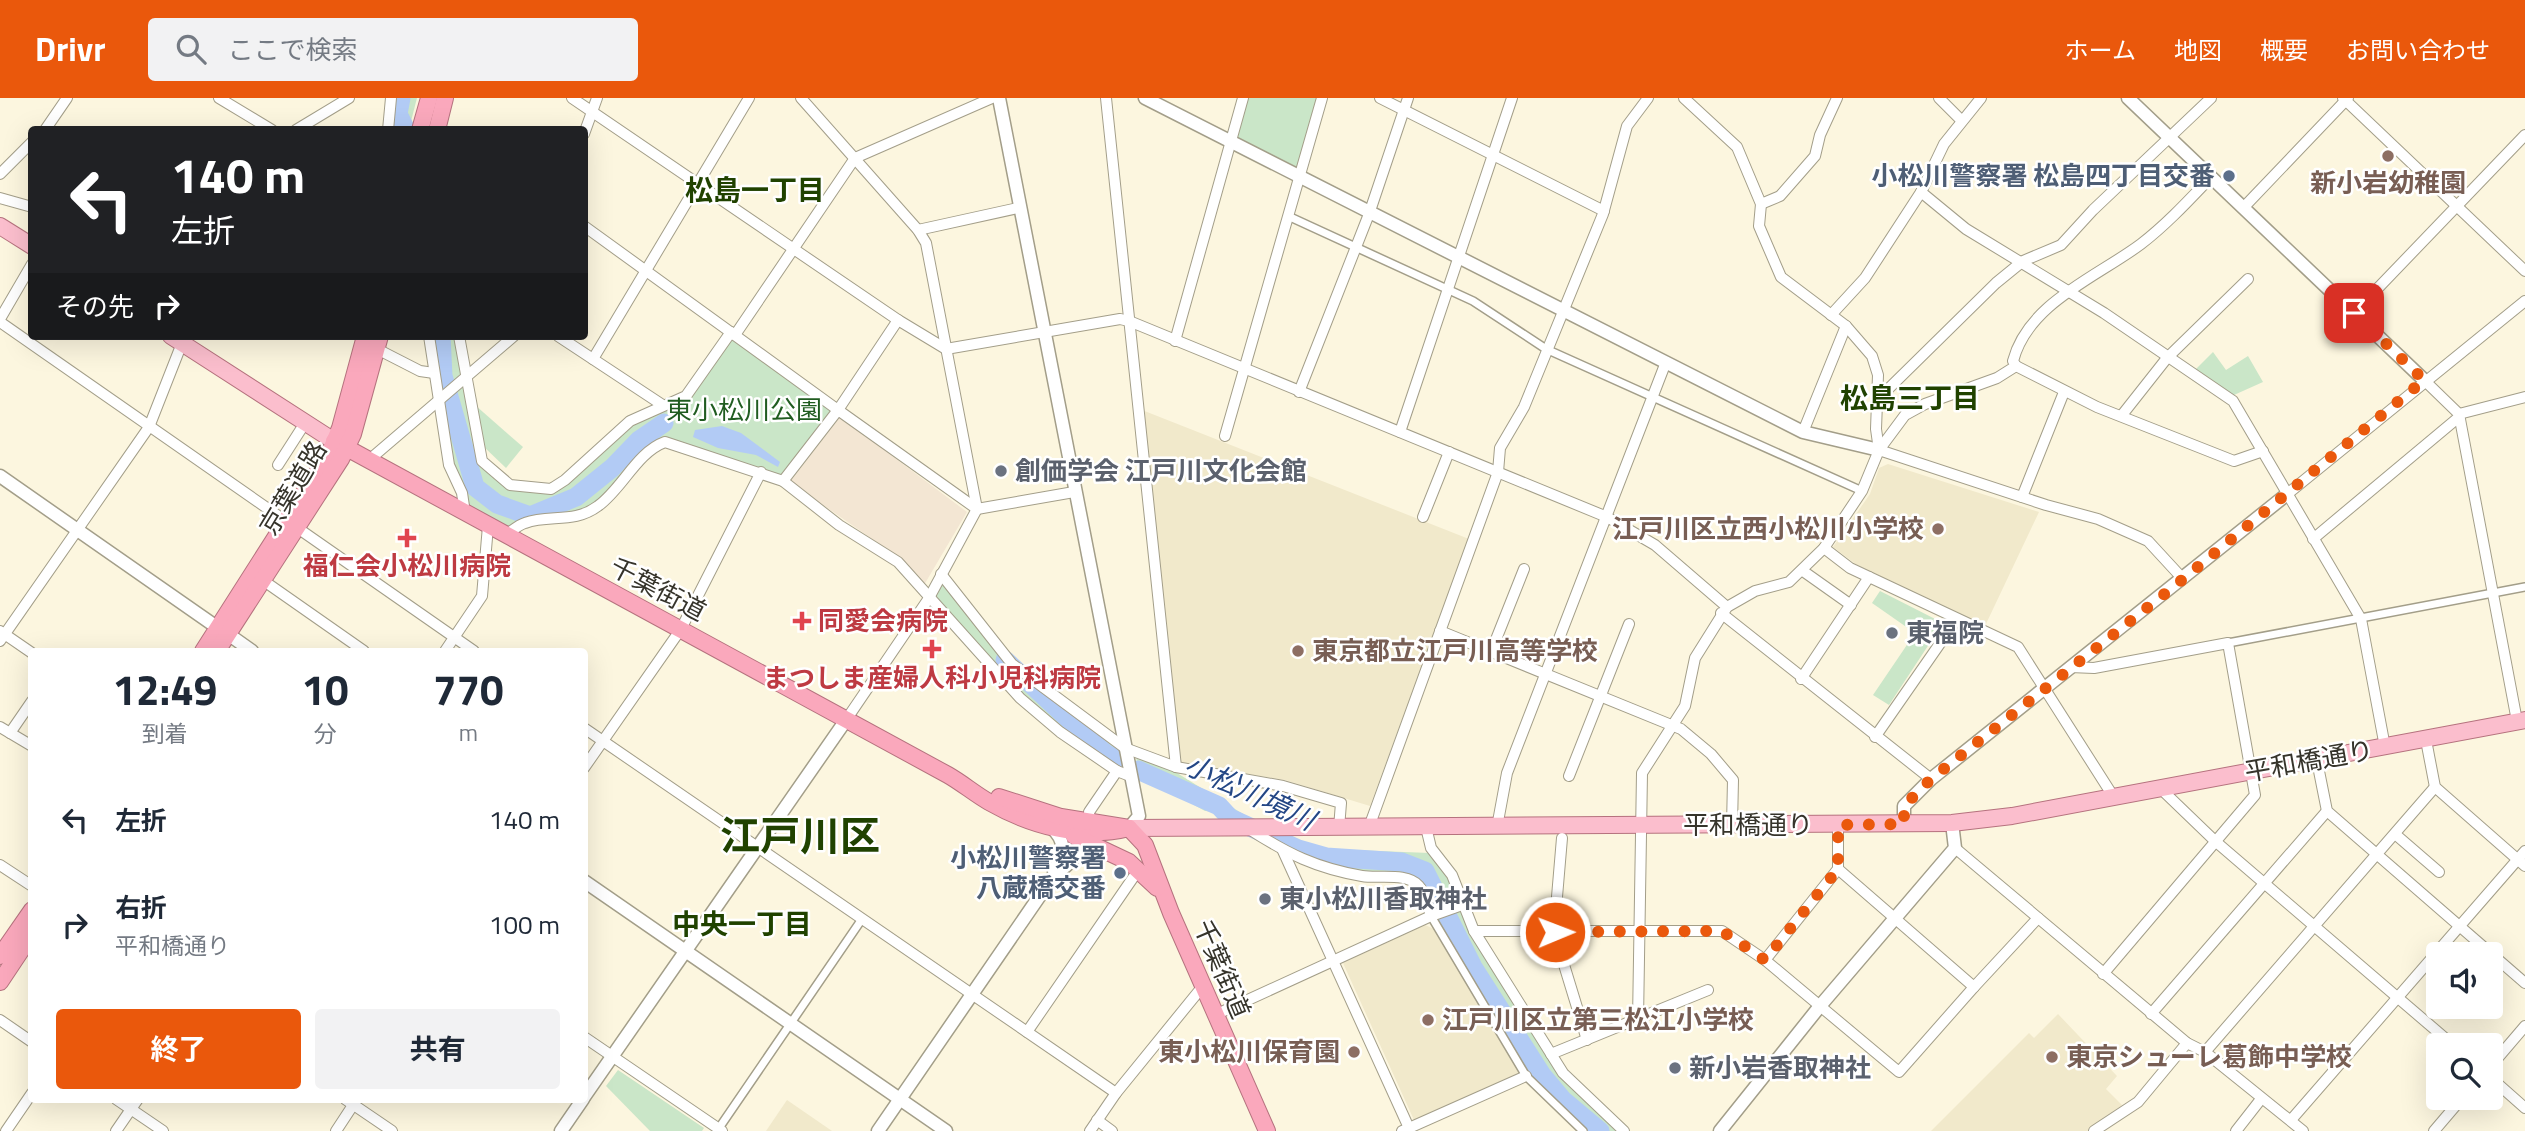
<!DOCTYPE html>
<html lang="ja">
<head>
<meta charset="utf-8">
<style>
	body { margin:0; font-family:"Titillium Web","Noto Sans JP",sans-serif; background:#f2f2f3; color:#1f2937; height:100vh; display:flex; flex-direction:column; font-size:26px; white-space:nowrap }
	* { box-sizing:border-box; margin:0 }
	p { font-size:23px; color:#747a83 }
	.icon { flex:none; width:38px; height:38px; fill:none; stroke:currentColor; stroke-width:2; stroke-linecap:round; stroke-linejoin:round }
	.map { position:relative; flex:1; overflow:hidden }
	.sheet { position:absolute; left:28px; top:550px; width:560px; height:455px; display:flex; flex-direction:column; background:#fff; border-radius:7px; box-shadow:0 7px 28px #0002 }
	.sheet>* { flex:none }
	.hud { position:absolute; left:28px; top:28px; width:560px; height:214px; border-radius:7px; box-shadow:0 7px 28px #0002; background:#202124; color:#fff; overflow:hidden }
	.tools { position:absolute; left:2426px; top:844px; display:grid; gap:14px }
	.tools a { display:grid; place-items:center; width:77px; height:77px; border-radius:7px; background:#fff; box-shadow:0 7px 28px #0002; font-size:35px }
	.pin { position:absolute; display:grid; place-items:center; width:60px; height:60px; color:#fff; margin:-30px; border-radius:14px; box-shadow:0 4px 10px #0006 }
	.me { position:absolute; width:77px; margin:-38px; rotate:89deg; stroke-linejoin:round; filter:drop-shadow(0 0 5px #0008) }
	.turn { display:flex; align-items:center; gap:24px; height:147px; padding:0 28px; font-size:32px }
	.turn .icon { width:91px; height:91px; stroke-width:2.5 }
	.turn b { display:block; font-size:49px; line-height:60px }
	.then { display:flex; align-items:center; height:66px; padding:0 28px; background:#0003; gap:14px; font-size:26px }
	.eta { display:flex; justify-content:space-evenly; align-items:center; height:119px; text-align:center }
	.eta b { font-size:42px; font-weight:700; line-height:49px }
	.action { display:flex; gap:14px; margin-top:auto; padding:14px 28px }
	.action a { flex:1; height:80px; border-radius:7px; background:#ea580c; color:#fff; font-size:28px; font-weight:700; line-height:80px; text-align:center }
	.action a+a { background:#f2f2f3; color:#1f2937 }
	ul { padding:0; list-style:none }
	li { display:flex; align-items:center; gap:21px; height:105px; padding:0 28px }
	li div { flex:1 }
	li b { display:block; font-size:26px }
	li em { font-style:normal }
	header { display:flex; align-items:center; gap:42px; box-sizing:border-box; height:98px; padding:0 35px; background:#ea580c; color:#fff }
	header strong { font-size:33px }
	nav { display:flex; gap:38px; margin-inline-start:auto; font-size:24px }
	.search { width:490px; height:63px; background:#f2f2f3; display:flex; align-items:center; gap:18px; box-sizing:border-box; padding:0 24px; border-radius:7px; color:#747a83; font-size:26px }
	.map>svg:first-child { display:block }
</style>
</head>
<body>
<header>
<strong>Drivr</strong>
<div class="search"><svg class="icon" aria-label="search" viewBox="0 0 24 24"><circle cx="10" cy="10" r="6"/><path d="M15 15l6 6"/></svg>ここで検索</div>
<nav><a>ホーム</a><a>地図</a><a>概要</a><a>お問い合わせ</a></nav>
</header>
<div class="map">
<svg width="2525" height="1033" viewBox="0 0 2525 1033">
	<rect width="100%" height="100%" fill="#fcf6df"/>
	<path fill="#f3e6d3" d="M840 319 967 414 924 487 901 461 790 384Z"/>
	<g fill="#f1e9cb">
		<path d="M1142 312 1469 441 1370 708 1285 682 1180 665Z"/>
		<path d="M1888 366 2039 414 1985 528 1857 467 1833 449 1870 396 1879 370Z"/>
		<path d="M1425 827 1434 831 1523 978 1511 984 1506 981 1414 1022 1343 865Z"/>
		<path d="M2058 916 2117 978 2106 991 2122 1007 2112 1018 2087 1033H1931L2029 935 2034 940Z"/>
		<path d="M787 1002 832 1033H766Z"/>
	</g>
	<g fill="#cae6c8">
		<path d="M396 0H417L409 31H391Z"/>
		<path d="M1248 0H1320L1298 74 1236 43Z"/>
		<path d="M731 234 838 312 783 383 664 344 598 409 525 425 506 437 465 415 449 367 429 238H459L482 363 510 387 551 390 630 323 686 298Z"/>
		<path d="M2213 254 2226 272 2248 258 2263 284 2234 297 2194 273Z"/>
		<path d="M475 307 523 349 506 370 483 348Z"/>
		<path d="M941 480 1011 567 1122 651 1127 673 1117 670 1061 632 1021 599 932 499Z"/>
		<path d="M1880 493 1943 525 1889 607 1873 597 1915 535 1872 505Z"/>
		<path d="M1135 655 1161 665 1243 716 1205 713 1140 677Z"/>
		<path d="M1287 740 1327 751 1430 755 1440 765 1560 976 1621 1033H1580L1519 966 1433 814 1422 786 1314 765 1279 745Z"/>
		<path d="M618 972 704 1030 702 1033H650L606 988Z"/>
	</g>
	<path fill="#b2cbf5" d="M722 328 741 335 780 364 778 369 756 357 718 350 693 339 695 332Z"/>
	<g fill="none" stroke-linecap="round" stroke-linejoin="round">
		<g stroke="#b2cbf5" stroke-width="19">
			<path d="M401 0 398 16 406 32"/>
			<path d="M441 238 443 278 475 389 497 406 530 418 576 399 612 370 639 342 664 325"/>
			<path d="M1005 562 1105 655 1118 662"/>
			<path d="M1138 672 1219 708 1230 720 1298 751 1326 759 1402 764 1425 773 1473 869 1542 977 1563 1002 1600 1033"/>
		</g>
		<defs>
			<g id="pedestrian">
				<path d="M1288 118 1473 203 1546 251 1862 393"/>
				<path d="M2228 545 2525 489"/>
				<path d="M1431 818 1526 978 1583 1033"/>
				<path d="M717 1033 862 821"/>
			</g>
			<g id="minor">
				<path d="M219 0 272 32"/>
				<path d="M572 0 898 222 838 312 584 128"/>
				<path d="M801 0 918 132 926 145 977 411 929 500 846 622"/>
				<path d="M1106 0 1176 669"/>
				<path d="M1380 0 1604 113"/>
				<path d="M1684 0 1737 49 1761 106 1759 128 1781 179 1846 228 1872 258 1878 277 1876 331 1879 352"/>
				<path d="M1939 0 1961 22"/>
				<path d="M2343 0 2525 173"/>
				<path d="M45 32 67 0"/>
				<path d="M296 32 349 0"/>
				<path d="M388 32 391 0"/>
				<path d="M584 36 597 0"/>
				<path d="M0 76 32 44"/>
				<path d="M1921 94 1966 131 2104 215 2233 303 2361 521 2385 649"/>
				<path d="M0 100 32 109"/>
				<path d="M1761 106 1780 98 1815 58 1820 37 1837 0"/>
				<path d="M2244 109 2348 0"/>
				<path d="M918 132 1018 110"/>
				<path d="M2354 215 2525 37"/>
				<path d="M1831 217 1865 180 1921 94 1944 46 1981 0"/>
				<path d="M0 221 32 166"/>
				<path d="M898 222 946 251 1120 221 1129 223 1607 419 1655 447 1727 509"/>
				<path d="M0 224 287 424"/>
				<path d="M735 237 855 60 992 0"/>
				<path d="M429 238 449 367 462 395 465 415"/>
				<path d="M459 238 482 363 510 387 551 391 565 382 630 323 686 298 731 234"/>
				<path d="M558 238 661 306"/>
				<path d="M1175 243 1243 0"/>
				<path d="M377 251 420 273 434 275"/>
				<path d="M593 261 749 0"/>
				<path d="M2016 268 2097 309 2234 363 2263 353"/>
				<path d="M2424 282 2459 316 2517 623"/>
				<path d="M1299 294 1369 116 1408 0"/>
				<path d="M1877 302 1996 185 2023 163 2061 147 2093 112 2211 0"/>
				<path d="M2459 316 2525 299"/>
				<path d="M2122 317 2167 260 2248 181"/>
				<path d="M1400 334 1512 0"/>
				<path d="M1803 334 1846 228"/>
				<path d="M1225 338 1322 0"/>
				<path d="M1879 352 2046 407 2098 421 2148 443 2183 481"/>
				<path d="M369 362 514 238"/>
				<path d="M278 367 305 325"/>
				<path d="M783 383 838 312 977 411 1074 394"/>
				<path d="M2286 397 2525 203"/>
				<path d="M2022 399 2064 294"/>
				<path d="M1423 419 1449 354"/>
				<path d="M299 431 474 553"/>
				<path d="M506 437C512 433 518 427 525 425 550 416 574 426 598 408 622 391 637 354 665 344L783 383 839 427 898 464 1020 600 1060 634 1117 673 1130 678"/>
				<path d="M2313 441 2459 319"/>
				<path d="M1824 450 1850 470 2018 549 2113 698"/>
				<path d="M1803 473 1851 507"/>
				<path d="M941 476 1012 566 1125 650 1176 669 1283 688 1341 705 1339 730"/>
				<path d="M264 483 364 553"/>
				<path d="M1721 515 1931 681"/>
				<path d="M0 533 32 555"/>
				<path d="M1440 533 1681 631 1711 656 1733 682 1732 727"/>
				<path d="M0 543 149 329 184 240"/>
				<path d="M445 553 482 498 488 428"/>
				<path d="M1491 554 1524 471"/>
				<path d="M2070 569 2094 570 2228 545 2255 697 2103 876"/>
				<path d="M1801 581 1869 479"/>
				<path d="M0 629 32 648"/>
				<path d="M584 630 1116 995"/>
				<path d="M10 635 32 603"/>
				<path d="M1875 639 1957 521"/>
				<path d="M2426 642 2435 689 2525 768"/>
				<path d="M2317 663 2327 713 2525 885"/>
				<path d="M584 670 681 531 761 374"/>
				<path d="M1569 678 1629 526"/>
				<path d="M2161 691 2215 743 2453 947"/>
				<path d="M1090 724 1089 714 1117 673"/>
				<path d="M1838 727V771L1974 889 2038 820"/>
				<path d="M1369 729 1498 374 1500 350 1524 309 1603 116 1627 28 1648 0"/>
				<path d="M1426 729 1431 750 1452 777 1474 833 1563 975 1624 1033"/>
				<path d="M1497 729 1507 675 1666 264"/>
				<path d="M1249 731C1288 756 1316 770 1362 778 1378 781 1407 774 1419 788 1425 794 1428 809 1431 818"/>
				<path d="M2395 736 2439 774"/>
				<path d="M1562 740 1554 834 1587 942"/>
				<path d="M1955 750 2187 945 2205 954 2303 1033"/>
				<path d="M1283 753 1409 1030 1402 1033"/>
				<path d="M0 767 32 788"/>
				<path d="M1474 833H1722L1765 862 1899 974 1974 889"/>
				<path d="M1765 862 1838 771"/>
				<path d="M2151 916 2327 713"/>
				<path d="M1215 917 1431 818 1462 807"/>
				<path d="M0 922 32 944"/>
				<path d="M1638 922 1642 675 1685 608 1695 560 1727 509 1755 493 1789 484 1824 450 1862 393 1879 352 1905 317 1925 306 1997 280 2016 268 2013 263C2028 205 2097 179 2141 146 2167 126 2189 102 2211 79"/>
				<path d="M1027 934 1139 771"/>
				<path d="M584 939 722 1033"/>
				<path d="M2205 954 2435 689"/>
				<path d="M1551 956 1708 892"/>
				<path d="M2490 969 2525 928"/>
				<path d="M2490 979 2525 1010"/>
				<path d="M116 1001 163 1033"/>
				<path d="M345 1001 392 1033"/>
				<path d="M1097 1022 1112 1033"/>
				<path d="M2291 1022 2525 753"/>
				<path d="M6 1033 32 995"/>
				<path d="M116 1033 138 1001"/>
				<path d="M336 1033 357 1001"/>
				<path d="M1090 1033 1116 995 1203 888"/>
				<path d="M1410 1033 1409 1030 1526 978"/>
				<path d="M2094 1033 2138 1004 2187 945"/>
				<path d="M2236 1033 2261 1001"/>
				<path d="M2434 1033 2463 999"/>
			</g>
			<g id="tertiary">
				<path d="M999 0 1139 718 1129 730"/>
				<path d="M1145 0 1803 334 1879 352"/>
				<path d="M2128 0 2424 282"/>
				<path d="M0 378 218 530"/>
				<path d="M228 536 252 553"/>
				<path d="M1904 726V708L1931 681 2286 397"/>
				<path d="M1052 730C1068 745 1062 755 1054 773"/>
				<path d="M584 783 946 1033"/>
				<path d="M584 999 846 622"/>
				<path d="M561 1033 583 1001"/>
				<path d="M878 1033 1052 780 1094 743"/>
				<path d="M1720 1033 1820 908 1955 750 1952 725"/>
			</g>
			<g id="primary">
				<path d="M0 128 32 148"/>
				<path d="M171 238 334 343"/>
				<path d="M1129 730 1952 725 2012 718 2525 622"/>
			</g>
			<g id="trunk">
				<path d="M420 32 429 0"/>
				<path d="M437 32 445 0"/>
				<path d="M334 343 948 677C962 685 975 696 989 704 1031 728 1082 742 1129 730"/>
				<path d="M203 553 330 354 340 330 365 238"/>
				<path d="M217 553 341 361 353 336 380 238"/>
				<path d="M999 699 1061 719 1129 730 1145 747 1171 815 1267 1033"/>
				<path d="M1074 738 1129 764 1157 790"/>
				<path d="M0 858 32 812"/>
				<path d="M0 884 32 836"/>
			</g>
		</defs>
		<use href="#pedestrian" stroke="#a39e89" stroke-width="10"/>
		<use href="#minor" stroke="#a39e89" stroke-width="12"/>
		<use href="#tertiary" stroke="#a39e89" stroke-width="15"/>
		<use href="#primary" stroke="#b5727e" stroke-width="18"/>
		<use href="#trunk" stroke="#b5727e" stroke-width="18"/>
		<use href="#pedestrian" stroke="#fff" stroke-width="7"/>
		<use href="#minor" stroke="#fff" stroke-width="10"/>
		<use href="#tertiary" stroke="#fff" stroke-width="12"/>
		<use href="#primary" stroke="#fbbecd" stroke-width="16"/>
		<use href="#trunk" stroke="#faa8bc" stroke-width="16"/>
	</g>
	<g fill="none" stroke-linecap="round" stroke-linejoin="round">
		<path stroke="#ea580c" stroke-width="12" stroke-dasharray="0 21.6" d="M1555 834 1722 833 1765 862 1838 771V727L1904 726V708L1931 681 2177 486 2424 282 2354 215"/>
	</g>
	<g fill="#8d6e63" stroke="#fff" stroke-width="2.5">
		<circle cx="2388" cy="58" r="7"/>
		<circle cx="1938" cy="431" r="7"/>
		<circle cx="1298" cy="553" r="7"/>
		<circle cx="1428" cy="922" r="7"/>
		<circle cx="1354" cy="954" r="7"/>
		<circle cx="2052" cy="959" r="7"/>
	</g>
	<g fill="#5c6f8a" stroke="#fff" stroke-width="2.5">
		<circle cx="2229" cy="78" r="7"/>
		<circle cx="1120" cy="775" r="7"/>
	</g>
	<g fill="#6b7280" stroke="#fff" stroke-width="2.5">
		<circle cx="1001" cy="373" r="7"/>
		<circle cx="1892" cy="535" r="7"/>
		<circle cx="1265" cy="801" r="7"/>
		<circle cx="1675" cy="970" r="7"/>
	</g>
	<g fill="#e0444e" stroke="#fff" stroke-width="2.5">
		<path d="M403.5 429.5h7v7h7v7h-7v7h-7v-7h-7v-7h7z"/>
		<path d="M798.5 512.5h7v7h7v7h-7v7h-7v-7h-7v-7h7z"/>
		<path d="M928.5 540.5h7v7h7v7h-7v7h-7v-7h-7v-7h7z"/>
	</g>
	<g text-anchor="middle" stroke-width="5" stroke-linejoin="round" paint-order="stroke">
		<g font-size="26" font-weight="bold" fill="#4e5e75" stroke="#fff" text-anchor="end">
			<text x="2215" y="87">小松川警察署 松島四丁目交番</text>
			<text x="1106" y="769">小松川警察署<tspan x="1106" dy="30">八蔵橋交番</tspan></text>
		</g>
		<g font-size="26" font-weight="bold" fill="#785e54" stroke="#fff" text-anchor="start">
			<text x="2388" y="94" text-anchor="middle">新小岩幼稚園</text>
			<text x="1924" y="440" text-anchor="end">江戸川区立西小松川小学校</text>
			<text x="1312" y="562">東京都立江戸川高等学校</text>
			<text x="1442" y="931">江戸川区立第三松江小学校</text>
			<text x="1340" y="963" text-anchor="end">東小松川保育園</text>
			<text x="2066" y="968">東京シューレ葛飾中学校</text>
		</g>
		<g font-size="26" fill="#205c20" stroke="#fff">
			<text x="744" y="321">東小松川公園</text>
		</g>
		<g font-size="26" font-weight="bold" fill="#5b616d" stroke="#fff" text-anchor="start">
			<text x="1015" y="382">創価学会 江戸川文化会館</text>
			<text x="1906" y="544">東福院</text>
			<text x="1279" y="810">東小松川香取神社</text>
			<text x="1689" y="979">新小岩香取神社</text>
		</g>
		<g font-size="26" fill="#36342b" stroke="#fff">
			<text transform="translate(293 390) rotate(-59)" y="9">京葉道路</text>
			<text transform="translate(658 491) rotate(28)" y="9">千葉街道</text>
			<text transform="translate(2309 663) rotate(-10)" y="9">平和橋通り</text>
			<text x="1748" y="736">平和橋通り</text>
			<text transform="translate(1222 871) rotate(67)" y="9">千葉街道</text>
		</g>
		<g font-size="26" font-weight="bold" fill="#be3a42" stroke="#fff">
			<text x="407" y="477">福仁会小松川病院</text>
			<text x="818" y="532" text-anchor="start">同愛会病院</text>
			<text x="932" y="589">まつしま産婦人科小児科病院</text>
		</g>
		<g font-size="28" font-weight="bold" fill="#204200" stroke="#fff">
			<text x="755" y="102">松島一丁目</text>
			<text x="1910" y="310">松島三丁目</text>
			<text x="742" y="836">中央一丁目</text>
		</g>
		<g font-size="28" font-style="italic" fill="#244785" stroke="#fff">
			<text transform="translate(1250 694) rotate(25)" y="10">小松川境川</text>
		</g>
		<g font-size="40" font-weight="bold" fill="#204200" stroke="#fff">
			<text x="800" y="752">江戸川区</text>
		</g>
	</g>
</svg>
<div class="tools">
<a><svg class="icon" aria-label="sound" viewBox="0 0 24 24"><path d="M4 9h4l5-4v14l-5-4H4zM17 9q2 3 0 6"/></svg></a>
<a><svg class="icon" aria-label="search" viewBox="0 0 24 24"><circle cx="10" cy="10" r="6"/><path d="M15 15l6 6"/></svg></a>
</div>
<div class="pin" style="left:2354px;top:215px;background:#d93025"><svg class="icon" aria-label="arrive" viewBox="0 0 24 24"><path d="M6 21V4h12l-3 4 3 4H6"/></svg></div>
<svg class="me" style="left:1555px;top:834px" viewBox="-20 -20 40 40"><circle r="17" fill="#ea580c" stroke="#fff" stroke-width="3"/><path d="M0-11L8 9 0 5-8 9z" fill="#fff"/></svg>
<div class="hud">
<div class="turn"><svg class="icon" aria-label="left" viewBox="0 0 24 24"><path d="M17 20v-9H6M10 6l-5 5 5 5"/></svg><div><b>140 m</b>左折</div></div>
<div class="then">その先<svg class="icon" aria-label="right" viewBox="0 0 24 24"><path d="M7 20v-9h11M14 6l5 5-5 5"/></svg></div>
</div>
<section class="sheet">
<div class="eta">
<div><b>12:49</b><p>到着</p></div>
<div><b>10</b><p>分</p></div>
<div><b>770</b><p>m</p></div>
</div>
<ul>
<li><svg class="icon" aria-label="left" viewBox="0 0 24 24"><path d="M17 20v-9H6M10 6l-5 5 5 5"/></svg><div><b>左折</b></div><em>140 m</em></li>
<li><svg class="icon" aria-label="right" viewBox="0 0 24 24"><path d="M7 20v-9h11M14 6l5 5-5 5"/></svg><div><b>右折</b><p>平和橋通り</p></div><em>100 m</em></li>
</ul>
<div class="action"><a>終了</a><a>共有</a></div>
</section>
</div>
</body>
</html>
